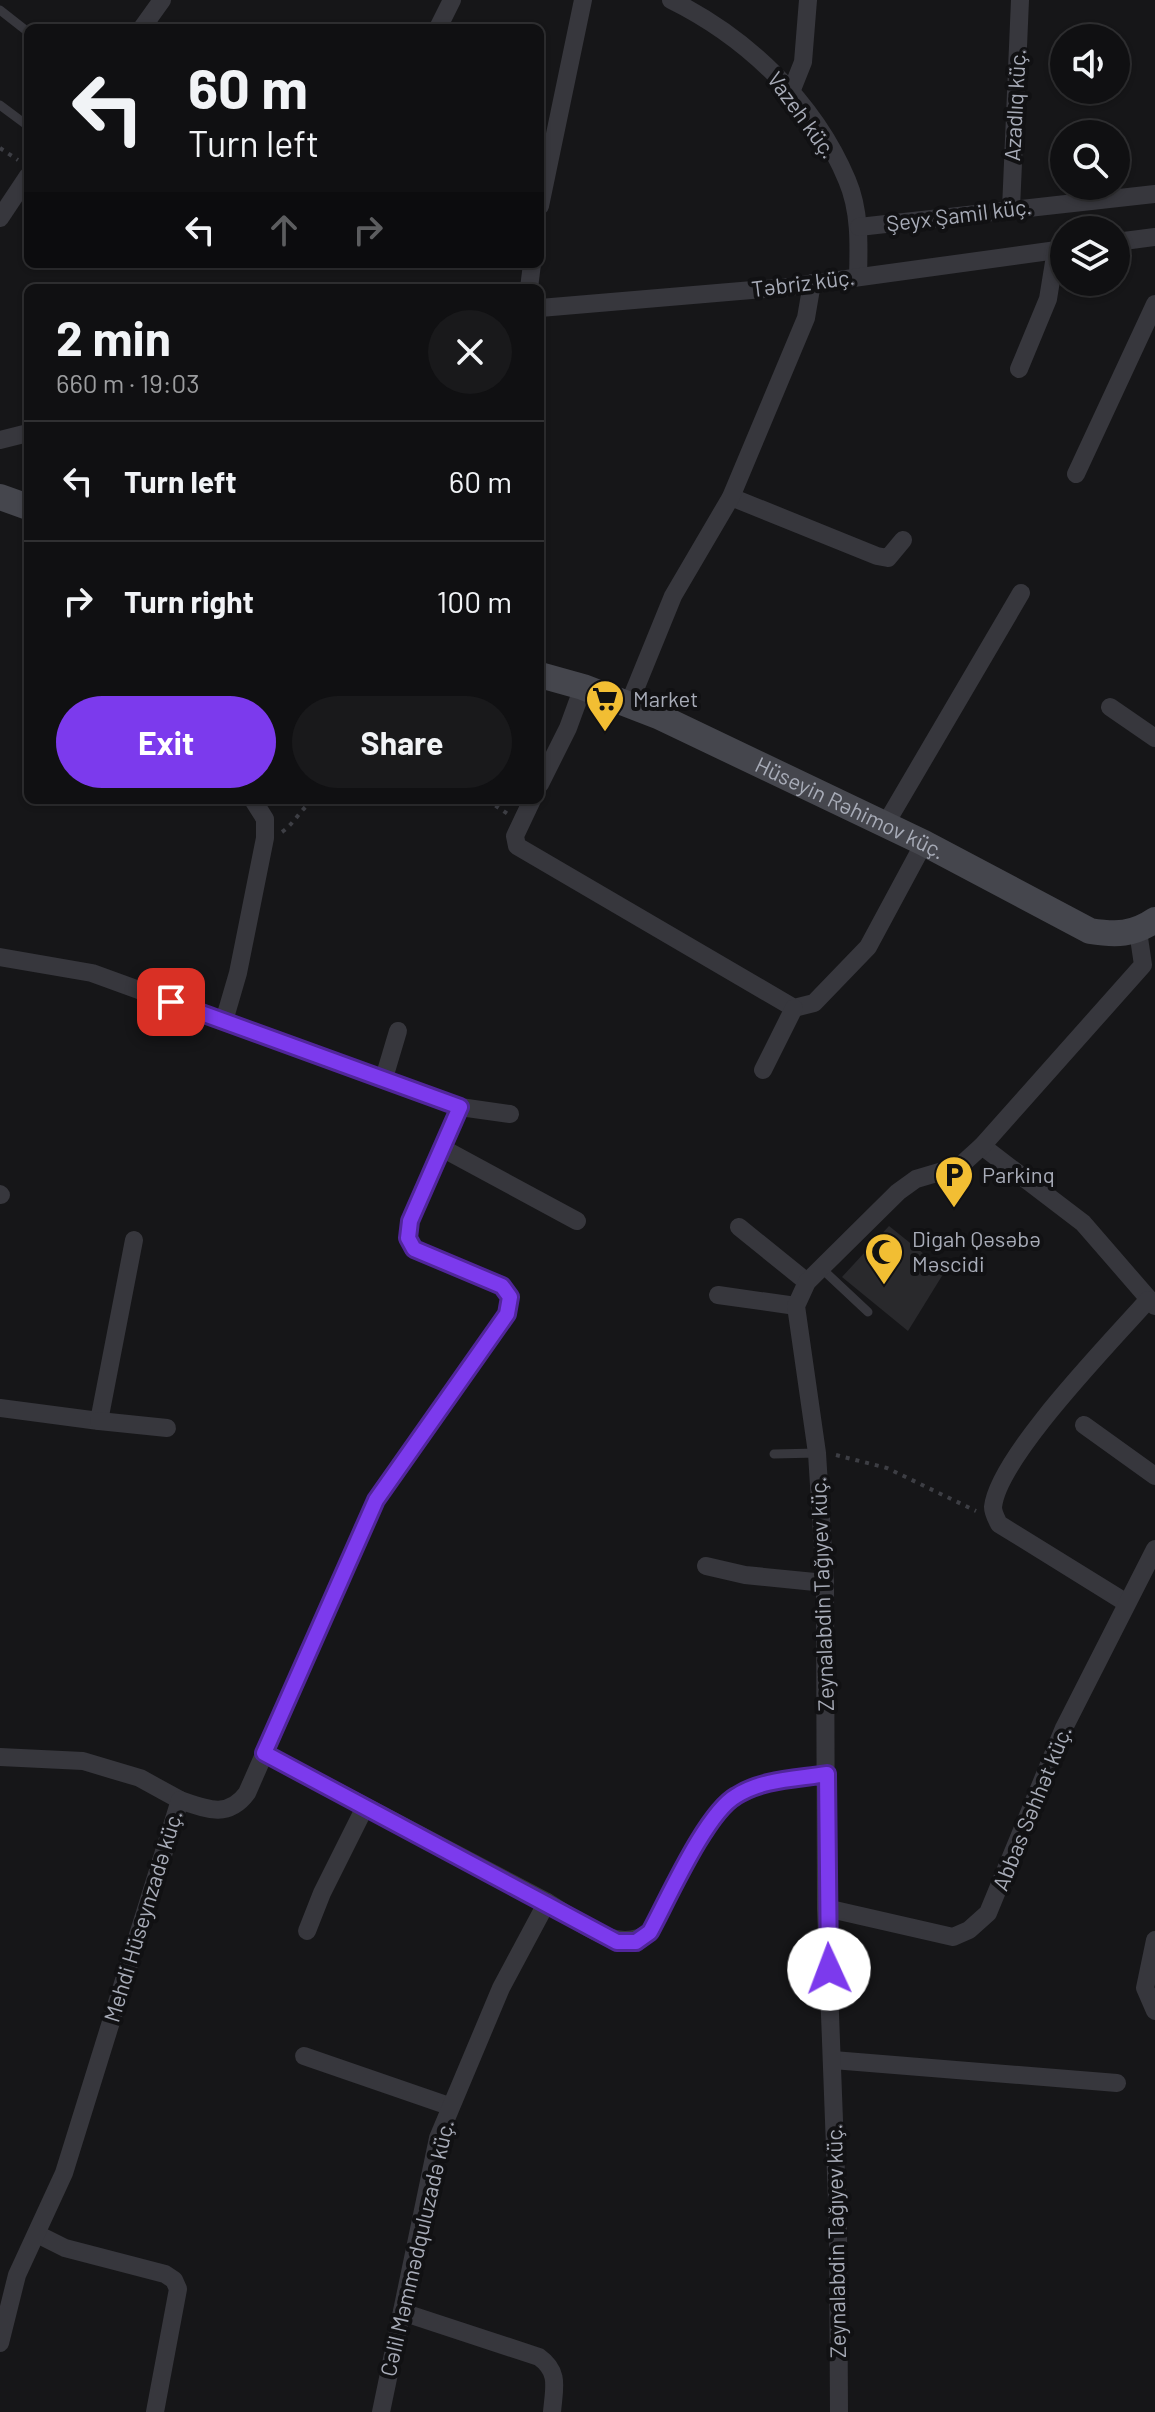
<!DOCTYPE html>
<html lang="en">
<head>
<meta charset="utf-8">
<style>
	body { margin:0; font-family:Barlow,sans-serif; background:#19191b; color:#f1f3f6; height:100vh; display:flex; flex-direction:column; font-size:30px; white-space:nowrap }
	* { box-sizing:border-box; margin:0 }
	p { font-size:26px; color:#9c9d9f }
	.icon { flex:none; width:44px; height:44px; fill:none; stroke:currentColor; stroke-width:2; stroke-linecap:round; stroke-linejoin:round }
	.map { position:relative; flex:1; overflow:hidden }
	.panel { position:absolute; left:24px; top:284px; width:520px; height:520px; display:flex; flex-direction:column; background:#101012; border-radius:12px; box-shadow:0 2px 6px #0004,0 0 0 2px #303032 }
	.panel>* { flex:none }
	.banner { position:absolute; left:24px; top:24px; width:520px; height:244px; border-radius:12px; box-shadow:0 2px 6px #0004,0 0 0 2px #303032; background:#101012; color:#f1f3f6; overflow:hidden }
	.controls { position:absolute; left:1050px; top:24px; display:grid; gap:16px }
	.controls a { display:grid; place-items:center; width:80px; height:80px; border-radius:50%; background:#101012; box-shadow:0 2px 6px #0004,0 0 0 2px #303032; font-size:40px }
	.pin { position:absolute; display:grid; place-items:center; width:68px; height:68px; color:#fff; margin:-34px; border-radius:16px; box-shadow:0 4px 12px #0006 }
	.me { position:absolute; width:88px; margin:-44px; rotate:358deg; stroke-linejoin:round; filter:drop-shadow(0 0 6px #0008) }
	.turn { display:flex; align-items:center; gap:28px; height:168px; padding:0 32px; font-size:36px }
	.turn .icon { width:104px; height:104px; stroke-width:2.5 }
	.turn b { display:block; font-size:56px; line-height:68px }
	.lanes { display:flex; align-items:center; height:76px; padding:0 32px; background:#0003; justify-content:center; gap:40px; direction:ltr }
	.lanes .off { opacity:.35 }
	.round { display:grid; place-items:center; flex:none; width:84px; height:84px; border-radius:42px; background:#19191b }
	.summary { display:flex; align-items:center; justify-content:space-between; height:136px; padding:0 32px }
	h1 { font-size:48px; font-weight:700; line-height:60px }
	.button { display:flex; gap:16px; margin-top:auto; padding:16px 32px }
	.button a { flex:1; height:92px; border-radius:48px; background:#7c3aed; color:#fff; font-size:32px; font-weight:700; line-height:92px; text-align:center }
	.button a+a { background:#19191b; color:#f1f3f6 }
	ul { padding:0; list-style:none }
	li { display:flex; align-items:center; gap:24px; height:120px; padding:0 32px; border-top:2px solid #303032 }
	li div { flex:1 }
	li b { display:block; font-size:30px }
	li em { font-style:normal }
	.map>svg:first-child { display:block }
</style>
</head>
<body>
<div class="map">
<svg width="1155" height="2412" viewBox="0 0 1155 2412">
	<rect width="100%" height="100%" fill="#161618"/>
	<path fill="#29292c" d="M889 1226 945 1271 908 1331 842 1277Z"/>
	<g fill="none" stroke-linecap="round" stroke-linejoin="round">
		<g stroke="#3d3e44" stroke-width="4" stroke-dasharray="4 6" stroke-linecap="butt">
			<path d="M0 148 18 160"/>
			<path d="M487 800 508 814"/>
			<path d="M282 832C295 823 300 809 314 800"/>
			<path d="M836 1455 887 1468 976 1511"/>
		</g>
		<g stroke="#37373d" stroke-width="9">
			<path d="M0 10 28 32"/>
			<path d="M0 105 28 126"/>
			<path d="M821 1268 868 1312"/>
			<path d="M774 1454 817 1453"/>
		</g>
		<g stroke="#37373d" stroke-width="18">
			<path d="M671 0C746 37 814 101 847 180 860 210 859 244 858 277"/>
			<path d="M142 28 162 0"/>
			<path d="M438 28 452 0"/>
			<path d="M791 92 803 62 808 0"/>
			<path d="M540 206 583 0"/>
			<path d="M1011 209 1020 0"/>
			<path d="M0 218 28 176"/>
			<path d="M859 227 1155 194"/>
			<path d="M1116 242 1155 237"/>
			<path d="M529 288 532 264"/>
			<path d="M540 308 788 287 1064 249"/>
			<path d="M1019 369 1048 299 1056 250"/>
			<path d="M0 440 28 433"/>
			<path d="M1076 474 1155 304"/>
			<path d="M731 497 877 556 888 558 903 540"/>
			<path d="M629 704 673 596 731 497 806 318 812 283"/>
			<path d="M1110 707 1155 738"/>
			<path d="M540 784 568 728 583 687"/>
			<path d="M532 800 515 836 517 846 794 1008 814 1003 868 947 924 843"/>
			<path d="M885 825 1021 593"/>
			<path d="M0 957 92 973 224 1021"/>
			<path d="M763 1070 794 1008"/>
			<path d="M384 1078 398 1031"/>
			<path d="M460 1107 510 1114"/>
			<path d="M982 1146 1083 1223 1155 1306"/>
			<path d="M442 1148 577 1221"/>
			<path d="M0 1194 1 1195"/>
			<path d="M739 1227 807 1282"/>
			<path d="M718 1295 796 1306"/>
			<path d="M0 1408 99 1421 134 1240"/>
			<path d="M99 1421 167 1428"/>
			<path d="M1084 1425 1155 1476"/>
			<path d="M706 1566 745 1575 825 1583"/>
			<path d="M1125 1602 999 1524C996 1518 993 1513 993 1507 998 1457 1112 1341 1148 1300"/>
			<path d="M264 1753 547 1902"/>
			<path d="M0 1757 83 1761 140 1778 180 1800"/>
			<path d="M826 1908 953 1937 969 1930 988 1913 1064 1728 1155 1549"/>
			<path d="M307 1931 322 1893 365 1807"/>
			<path d="M1155 1940 1145 1988 1155 2011"/>
			<path d="M304 2056 449 2106"/>
			<path d="M833 2060 1117 2083"/>
			<path d="M37 2234 65 2248 165 2274 174 2280 178 2289 155 2412"/>
			<path d="M402 2312 539 2357C560 2372 554 2388 552 2412"/>
			<path d="M0 2343 17 2275 64 2173 180 1800C206 1809 228 1819 247 1793L376 1500 507 1314 510 1297 502 1286 414 1249 408 1238 410 1221 460 1107 224 1021 238 973 265 838V819L253 800"/>
			<path d="M381 2412 438 2138 501 1988 547 1902C578 1920 616 1956 650 1932 668 1899 706 1814 736 1796 762 1779 797 1779 827 1774"/>
			<path d="M839 2412 838 2227 826 1908 825 1583 817 1453 796 1306 807 1282 898 1192 916 1179 960 1166 982 1146 1143 965 1138 931"/>
		</g>
		<g stroke="#45464d" stroke-width="26">
			<path d="M0 497 28 507"/>
			<path id="s1" d="M540 675 583 687 658 716 924 843 1090 931C1116 935 1133 935 1155 920"/>
		</g>
	</g>
	<g fill="none" stroke-linecap="round" stroke-linejoin="round">
		<defs>
			<path id="route" d="M171 1002 460 1107 410 1221 408 1238 414 1249 502 1286 510 1297 507 1314 376 1500 264 1753 617 1942H636L650 1932C668 1899 706 1813 736 1796 762 1779 797 1779 827 1774L829 1969"/>
		</defs>
		<use href="#route" stroke="#51269a" stroke-width="20"/>
		<use href="#route" stroke="#7c3aed" stroke-width="14"/>
	</g>
	<defs>
		<symbol id="supermarket-pin" viewBox="-11 -11 22 30"><path d="M0 17L-7.5 6A9.5 9.5 0 1 1 7.5 6Z" fill="#f2be33" stroke="#111113"/><path d="M-6-5.5h2.5l.6 2H6L4.5 2H-2.5L-4.4-4H-6ZM-1.5 3.2a1.3 1.3 0 1 0 .1 0ZM3 3.2a1.3 1.3 0 1 0 .1 0Z" fill="#111"/></symbol>
		<symbol id="parking-pin" viewBox="-11 -11 22 30"><path d="M0 17L-7.5 6A9.5 9.5 0 1 1 7.5 6Z" fill="#f2be33" stroke="#111113"/><path d="M-3.5-5.5H1a3.5 3.5 0 0 1 0 7H-1V5.5H-3.5ZM-1-3.4V-.6H.8a1.4 1.4 0 0 0 0-2.8Z" fill="#111"/></symbol>
		<symbol id="mosque-pin" viewBox="-11 -11 22 30"><path d="M0 17L-7.5 6A9.5 9.5 0 1 1 7.5 6Z" fill="#f2be33" stroke="#111113"/><path d="M3.5-4.9A6 6 0 1 0 3.5 4.9A5 5 0 1 1 3.5-4.9Z" fill="#111"/></symbol>
	</defs>
	<g fill-rule="evenodd">
		<use href="#supermarket-pin" x="583" y="677" width="44" height="60"/>
		<use href="#parking-pin" x="932" y="1153" width="44" height="60"/>
		<use href="#mosque-pin" x="862" y="1230" width="44" height="60"/>
	</g>
	<g text-anchor="middle" stroke-width="8" stroke-linejoin="round" paint-order="stroke">
		<g font-size="22" fill="#a8acb8" stroke="#111113">
			<text transform="translate(1015 105) rotate(-87)" y="8">Azadlıq küç.</text>
			<text transform="translate(802 115) rotate(54)" y="8">Vazeh küç.</text>
			<text transform="translate(959 215) rotate(-7)" y="8">Şeyx Şamil küç.</text>
			<text transform="translate(803 283) rotate(-7)" y="8">Təbriz küç.</text>
			<text dy="8" stroke="none"><textPath href="#s1" startOffset="338">Hüseyin Rəhimov küç.</textPath></text>
			<text transform="translate(822 1594) rotate(-92)" y="8">Zeynalabdin Tağıyev küç.</text>
			<text transform="translate(1032 1808) rotate(-68)" y="8">Abbas Səhhət küç.</text>
			<text transform="translate(143 1916) rotate(-73)" y="8">Mehdi Hüseynzadə küç.</text>
			<text transform="translate(836 2241) rotate(-91)" y="8">Zeynalabdin Tağıyev küç.</text>
			<text transform="translate(417 2248) rotate(-77)" y="8">Cəlil Məmmədquluzadə küç.</text>
		</g>
		<g font-size="22" fill="#a8acb8" stroke="#111113" text-anchor="start">
			<text x="633" y="707">Market</text>
			<text x="982" y="1183">Parkinq</text>
			<text x="912" y="1247">Digah Qəsəbə<tspan x="912" dy="25">Məscidi</tspan></text>
		</g>
	</g>
</svg>
<div class="controls">
<a><svg class="icon" aria-label="sound" viewBox="0 0 24 24"><path d="M4 9h4l5-4v14l-5-4H4zM17 9q2 3 0 6"/></svg></a>
<a><svg class="icon" aria-label="search" viewBox="0 0 24 24"><circle cx="10" cy="10" r="6"/><path d="M15 15l6 6"/></svg></a>
<a><svg class="icon" aria-label="layers" viewBox="0 0 24 24"><path d="M12 4l9 5-9 5-9-5zM3 14l9 5 9-5"/></svg></a>
</div>
<div class="pin" style="left:171px;top:1002px;background:#d93025"><svg class="icon" aria-label="arrive" viewBox="0 0 24 24"><path d="M6 21V4h12l-3 4 3 4H6"/></svg></div>
<svg class="me" style="left:829px;top:1969px" viewBox="-20 -20 40 40"><circle r="19" fill="#fff"/><path d="M0-13L10 11 0 6-10 11z" fill="#7c3aed"/></svg>
<div class="banner">
<div class="turn"><svg class="icon" aria-label="left" viewBox="0 0 24 24"><path d="M17 20v-9H6M10 6l-5 5 5 5"/></svg><div><b>60 m</b>Turn left</div></div>
<div class="lanes"><svg class="icon" aria-label="left" viewBox="0 0 24 24"><path d="M17 20v-9H6M10 6l-5 5 5 5"/></svg><svg class="icon off" aria-label="ahead" viewBox="0 0 24 24"><path d="M12 20V5M6 11l6-6 6 6"/></svg><svg class="icon off" aria-label="right" viewBox="0 0 24 24"><path d="M7 20v-9h11M14 6l5 5-5 5"/></svg></div>
</div>
<section class="panel">
<div class="summary"><div><h1>2 min</h1><p>660 m · 19:03</p></div><a class="round"><svg class="icon" aria-label="close" viewBox="0 0 24 24"><path d="M6 6l12 12M18 6L6 18"/></svg></a></div>
<ul>
<li><svg class="icon" aria-label="left" viewBox="0 0 24 24"><path d="M17 20v-9H6M10 6l-5 5 5 5"/></svg><div><b>Turn left</b></div><em>60 m</em></li>
<li><svg class="icon" aria-label="right" viewBox="0 0 24 24"><path d="M7 20v-9h11M14 6l5 5-5 5"/></svg><div><b>Turn right</b></div><em>100 m</em></li>
</ul>
<div class="button"><a>Exit</a><a>Share</a></div>
</section>
</div>
</body>
</html>
